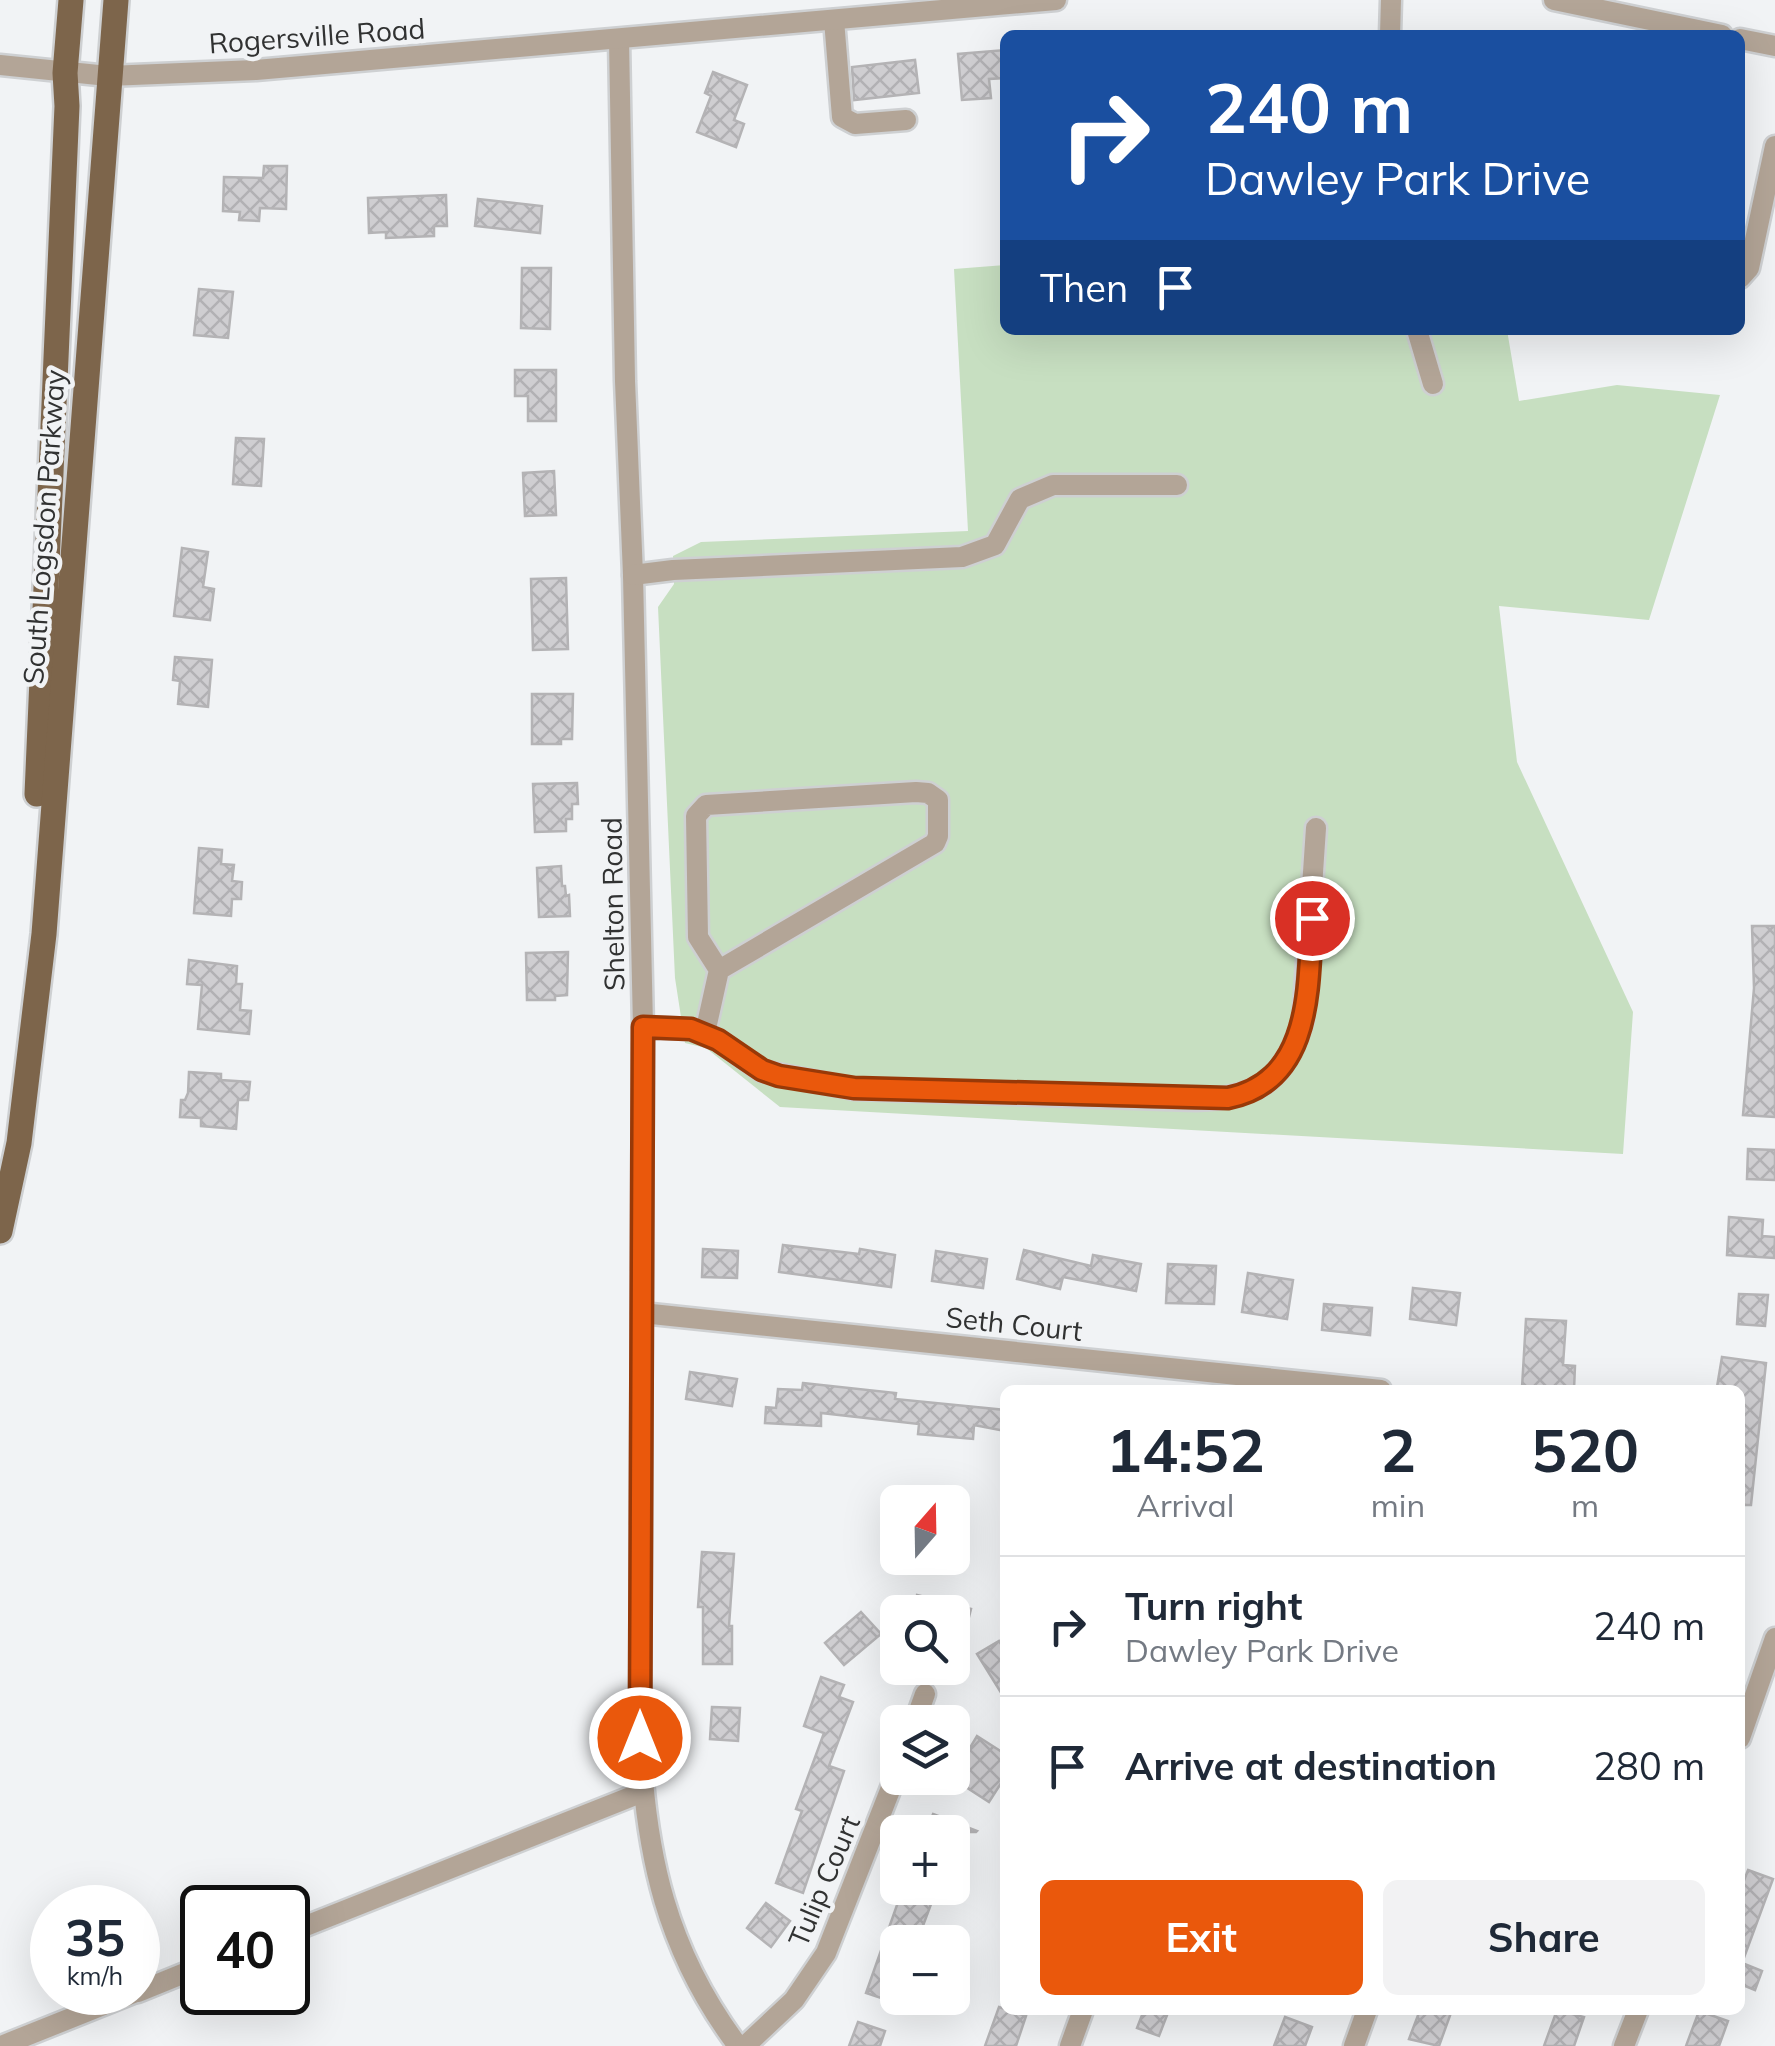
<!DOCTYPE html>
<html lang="en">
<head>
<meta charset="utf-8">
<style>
	body { margin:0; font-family:Mulish,sans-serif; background:#f2f2f3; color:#1f2937; height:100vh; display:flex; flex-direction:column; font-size:38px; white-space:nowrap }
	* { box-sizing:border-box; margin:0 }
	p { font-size:32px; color:#747a83 }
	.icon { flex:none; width:55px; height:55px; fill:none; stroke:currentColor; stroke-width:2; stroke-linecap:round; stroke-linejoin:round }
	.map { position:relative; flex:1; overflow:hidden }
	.panel { position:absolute; left:1000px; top:1385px; width:745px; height:630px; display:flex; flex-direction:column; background:#fff; border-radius:15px; box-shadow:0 10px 40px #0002 }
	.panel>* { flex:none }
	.guide { position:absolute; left:1000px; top:30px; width:745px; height:305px; border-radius:15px; box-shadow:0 10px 40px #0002; background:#1a4fa0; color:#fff; overflow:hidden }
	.needle { width:65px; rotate:20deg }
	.fabs { position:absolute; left:880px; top:1485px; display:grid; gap:20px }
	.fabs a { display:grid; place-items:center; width:90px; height:90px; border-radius:15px; background:#fff; box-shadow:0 10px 40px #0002; font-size:50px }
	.speed { position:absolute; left:30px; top:1885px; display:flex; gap:20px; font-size:50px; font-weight:700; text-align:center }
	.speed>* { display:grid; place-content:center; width:130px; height:130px; border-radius:50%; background:#fff; box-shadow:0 10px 40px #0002; line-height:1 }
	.speed small { font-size:25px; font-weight:400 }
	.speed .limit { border:5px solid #111; border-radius:15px; background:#fff; color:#111 }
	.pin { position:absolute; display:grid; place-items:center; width:85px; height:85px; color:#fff; margin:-42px; border:5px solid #fff; border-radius:50%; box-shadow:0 2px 10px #0007 }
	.me { position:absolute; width:110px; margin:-55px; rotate:0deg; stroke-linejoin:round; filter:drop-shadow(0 0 8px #0008) }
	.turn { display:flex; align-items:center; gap:35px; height:210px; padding:0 40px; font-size:45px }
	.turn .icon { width:130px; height:130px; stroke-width:2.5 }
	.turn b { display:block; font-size:70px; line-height:85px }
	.then { display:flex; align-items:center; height:95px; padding:0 40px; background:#0003; gap:20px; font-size:38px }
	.eta { display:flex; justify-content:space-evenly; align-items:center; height:170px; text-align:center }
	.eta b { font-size:60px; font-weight:700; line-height:70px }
	.cta { display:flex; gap:20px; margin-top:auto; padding:20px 40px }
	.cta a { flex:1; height:115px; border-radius:15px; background:#ea580c; color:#fff; font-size:40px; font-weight:700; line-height:115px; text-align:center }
	.cta a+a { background:#f2f2f3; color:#1f2937 }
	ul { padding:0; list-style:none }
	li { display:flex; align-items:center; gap:30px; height:140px; padding:0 40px; border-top:2px solid #e0e1e3 }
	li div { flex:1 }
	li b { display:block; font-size:38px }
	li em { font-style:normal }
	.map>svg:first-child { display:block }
</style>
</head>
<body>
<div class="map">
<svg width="1775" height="2046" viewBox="0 0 1775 2046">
	<defs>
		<pattern id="building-cross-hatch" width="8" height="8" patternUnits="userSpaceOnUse" patternTransform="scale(2.5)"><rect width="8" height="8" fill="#cfced1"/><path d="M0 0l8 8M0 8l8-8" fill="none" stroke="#b2b1b4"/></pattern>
	</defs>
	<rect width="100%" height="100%" fill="#f1f3f5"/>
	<path fill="#c7dfc1" d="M1005 265V330H1507L1519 401 1617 385 1720 395 1649 620 1499 606 1517 762 1633 1012 1623 1154 780 1107 706 1048 685 1043 675 978 658 607 674 584 673 556 701 542 968 531 954 269Z"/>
	<g fill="url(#building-cross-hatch)" stroke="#b4b3b5" stroke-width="2.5">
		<path d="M1005 50V78L989 79 991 98 962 100 958 54Z"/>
		<path d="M915 60 919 93 854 100 852 67Z"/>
		<path d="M713 72 747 85 734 120 744 124 736 147 697 132 711 96 705 93Z"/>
		<path d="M264 166H287L286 209 260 208 259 221 239 220 240 212 223 211 224 177 263 178Z"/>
		<path d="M446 195 447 226H434V236L386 238V232L369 233 368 198Z"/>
		<path d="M478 199 542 206 540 233 475 226Z"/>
		<path d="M522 268H551L550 329 521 328Z"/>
		<path d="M199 289 233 292 228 338 194 335Z"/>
		<path d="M515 370H556V421H528V396H515Z"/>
		<path d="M236 438 264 439 261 486 233 484Z"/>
		<path d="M554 471 556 515 525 516 523 473Z"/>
		<path d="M182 548 208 552 203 587 214 589 210 620 174 616Z"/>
		<path d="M566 578 568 649 533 650 531 579Z"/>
		<path d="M175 657 212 660 208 707 178 704 180 681 173 680Z"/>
		<path d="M532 694H573L572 739H561V744H532Z"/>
		<path d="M577 783 578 804H572V819H566V831L535 832 533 784Z"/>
		<path d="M199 848 222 850 221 864 234 865 232 881 242 882 241 899H232L231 916 194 913Z"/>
		<path d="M561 866 562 886H565L566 896 569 895 570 916 539 917 537 868Z"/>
		<path d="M1752 926H1775V1117L1743 1115 1754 988Z"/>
		<path d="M568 952 567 995 555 996V1000H527L526 953Z"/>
		<path d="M189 960 237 966 236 984H242L240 1010 251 1011 249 1034 198 1029 202 985 187 984Z"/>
		<path d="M189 1072 221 1074V1080L250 1082 248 1100H238L236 1129 201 1126V1118L180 1117 181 1100H185L188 1093Z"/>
		<path d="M1748 1149 1775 1150V1180L1747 1179Z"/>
		<path d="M1729 1217 1763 1220 1762 1236 1775 1237 1774 1258 1727 1255Z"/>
		<path d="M783 1245 859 1254 860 1249 895 1255 891 1287 779 1272Z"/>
		<path d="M703 1249 738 1251 737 1278 702 1277Z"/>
		<path d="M1024 1250 1091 1266 1093 1255 1141 1264 1136 1291 1063 1277 1060 1289 1017 1279Z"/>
		<path d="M936 1251 987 1259 983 1288 932 1281Z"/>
		<path d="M1168 1264 1216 1266 1214 1304 1166 1303Z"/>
		<path d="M1248 1273 1293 1280 1287 1319 1242 1312Z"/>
		<path d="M1413 1288 1460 1293 1456 1325 1410 1319Z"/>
		<path d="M1739 1294 1768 1295 1765 1326 1737 1324Z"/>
		<path d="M1324 1304 1372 1308 1370 1335 1322 1330Z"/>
		<path d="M1526 1319 1566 1321 1563 1365 1575 1366 1574 1390 1522 1388Z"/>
		<path d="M1722 1357 1766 1363 1751 1505H1740V1390L1717 1387Z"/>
		<path d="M690 1372 737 1379 732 1406 686 1399Z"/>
		<path d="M803 1383 896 1393 895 1399 1005 1410V1431L974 1425 973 1439 918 1434 919 1424 821 1413V1426L765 1423 766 1407 776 1408 778 1389 802 1390Z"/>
		<path d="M702 1552 734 1554 729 1626H732V1664H703V1607H698Z"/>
		<path d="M917 1595 971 1609 958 1661 952 1660V1612H912Z"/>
		<path d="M861 1612 881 1634 844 1665 825 1643Z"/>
		<path d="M999 1641 1005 1650V1699L977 1654Z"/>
		<path d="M821 1677 844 1685 839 1697 853 1702 829 1766 844 1771 803 1893 776 1883 802 1811 796 1809 824 1733 804 1726Z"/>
		<path d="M712 1707 740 1708 738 1741 710 1739Z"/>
		<path d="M977 1736 1005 1754V1777L989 1802 952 1778Z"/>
		<path d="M933 1814 977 1831 976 1832H926Z"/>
		<path d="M1748 1870 1773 1879 1742 1963 1762 1971 1755 1990 1740 1984V1891Z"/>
		<path d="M903 1888H937L917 1942 898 1935V1989L893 2002 866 1993Z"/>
		<path d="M766 1903 790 1921 771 1947 747 1928Z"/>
		<path d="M999 2007 1026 2016 1016 2046H985Z"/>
		<path d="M1144 2010H1169L1159 2036 1137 2028Z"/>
		<path d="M1420 2010H1452L1439 2046 1409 2039Z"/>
		<path d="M1557 2010 1584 2017 1574 2046H1544Z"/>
		<path d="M1699 2011 1728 2021 1719 2046H1686Z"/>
		<path d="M1285 2017 1312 2027 1305 2046H1274Z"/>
		<path d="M858 2022 885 2031 880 2046H849Z"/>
	</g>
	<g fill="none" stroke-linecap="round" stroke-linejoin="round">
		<defs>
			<g id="minor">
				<path d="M1554 0 1722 35"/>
				<path d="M834 20 842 117 855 124 906 120"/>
				<path d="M1390 35 1391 0"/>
				<path d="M619 39 625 381 633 575 643 1027 640 1739C646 1856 666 1950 738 2046"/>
				<path d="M1740 39 1775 46"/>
				<path d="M0 65 108 76 256 70 1056 0"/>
				<path d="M1740 278 1749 268 1775 146"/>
				<path d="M1417 330 1433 384"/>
				<path d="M633 575 673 570 962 557 995 545 1020 499 1053 485H1177"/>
				<path d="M643 1027 691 1029 718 1040 762 1071 854 1089 1196 1100C1258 1098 1285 1081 1303 1020L1316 828"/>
				<path d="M705 1033 719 970 698 937 696 816 706 805 916 792 928 793 938 800V836L935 843 719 970"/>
				<path d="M642 1313 1381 1390"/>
				<path d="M915 1722 925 1694"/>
				<path d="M1740 1738 1775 1638"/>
				<path d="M288 1933 643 1792"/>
				<path d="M138 1992 202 1966"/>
				<path d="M1 2046 136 1992"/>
				<path d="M745 2046 794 2000 826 1953 898 1770"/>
				<path d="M1070 2046 1083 2010"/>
				<path d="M1354 2046 1367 2010"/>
				<path d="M1624 2046 1638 2010"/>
			</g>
			<g id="major">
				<path d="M37 794 67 106 65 73 71 0"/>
				<path d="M0 1231 19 1143 44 934 116 0"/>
			</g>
		</defs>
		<use href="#minor" stroke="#ced0d2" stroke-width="25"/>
		<use href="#major" stroke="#ced0d2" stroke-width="30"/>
		<use href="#minor" stroke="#b3a597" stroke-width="20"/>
		<use href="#major" stroke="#7d654b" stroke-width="25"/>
	</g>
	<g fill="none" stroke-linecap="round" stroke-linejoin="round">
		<defs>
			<path id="route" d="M640 1738 643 1027 691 1029 718 1040 762 1070 779 1076 854 1088 1228 1098C1313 1081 1308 986 1312 918"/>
		</defs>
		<use href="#route" stroke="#983908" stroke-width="25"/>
		<use href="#route" stroke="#ea580c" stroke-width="18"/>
	</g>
	<g text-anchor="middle" stroke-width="9" stroke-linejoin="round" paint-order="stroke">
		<g font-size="28" fill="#313232" stroke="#f1f3f5">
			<text transform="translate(317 36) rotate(-4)" y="10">Rogersville Road</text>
			<text transform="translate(44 527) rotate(-86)" y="10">South Logsdon Parkway</text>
			<text transform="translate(613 904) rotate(-91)" y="10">Shelton Road</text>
			<text transform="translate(1014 1324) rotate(6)" y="10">Seth Court</text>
			<text transform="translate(824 1881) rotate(-67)" y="10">Tulip Court</text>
		</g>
	</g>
</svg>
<div class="fabs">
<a><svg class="needle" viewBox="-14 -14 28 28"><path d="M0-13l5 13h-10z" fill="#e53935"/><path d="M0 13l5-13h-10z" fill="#747a83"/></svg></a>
<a><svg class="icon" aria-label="search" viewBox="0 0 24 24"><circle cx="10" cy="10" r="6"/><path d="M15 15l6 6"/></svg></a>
<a><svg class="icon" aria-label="layers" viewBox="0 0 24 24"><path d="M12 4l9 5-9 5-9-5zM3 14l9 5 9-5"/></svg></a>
<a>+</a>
<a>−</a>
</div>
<div class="speed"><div>35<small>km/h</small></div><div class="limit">40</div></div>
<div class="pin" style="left:1312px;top:918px;background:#d93025"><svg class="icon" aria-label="arrive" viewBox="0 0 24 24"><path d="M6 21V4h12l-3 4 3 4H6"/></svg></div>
<svg class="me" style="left:640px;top:1738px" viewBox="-20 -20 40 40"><circle r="17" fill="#ea580c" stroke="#fff" stroke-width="3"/><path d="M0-11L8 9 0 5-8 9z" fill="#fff"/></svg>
<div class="guide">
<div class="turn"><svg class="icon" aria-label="right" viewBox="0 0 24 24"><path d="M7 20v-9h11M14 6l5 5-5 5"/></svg><div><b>240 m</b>Dawley Park Drive</div></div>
<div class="then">Then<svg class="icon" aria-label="arrive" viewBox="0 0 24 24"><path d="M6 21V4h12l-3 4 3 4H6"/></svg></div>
</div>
<section class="panel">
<div class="eta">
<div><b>14:52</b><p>Arrival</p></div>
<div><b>2</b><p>min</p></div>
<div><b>520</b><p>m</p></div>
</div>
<ul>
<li><svg class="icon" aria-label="right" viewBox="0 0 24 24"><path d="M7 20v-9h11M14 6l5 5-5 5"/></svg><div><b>Turn right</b><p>Dawley Park Drive</p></div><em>240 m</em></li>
<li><svg class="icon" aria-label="arrive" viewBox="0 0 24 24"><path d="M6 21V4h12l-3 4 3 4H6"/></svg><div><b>Arrive at destination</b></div><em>280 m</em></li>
</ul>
<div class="cta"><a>Exit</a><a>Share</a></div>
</section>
</div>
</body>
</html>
